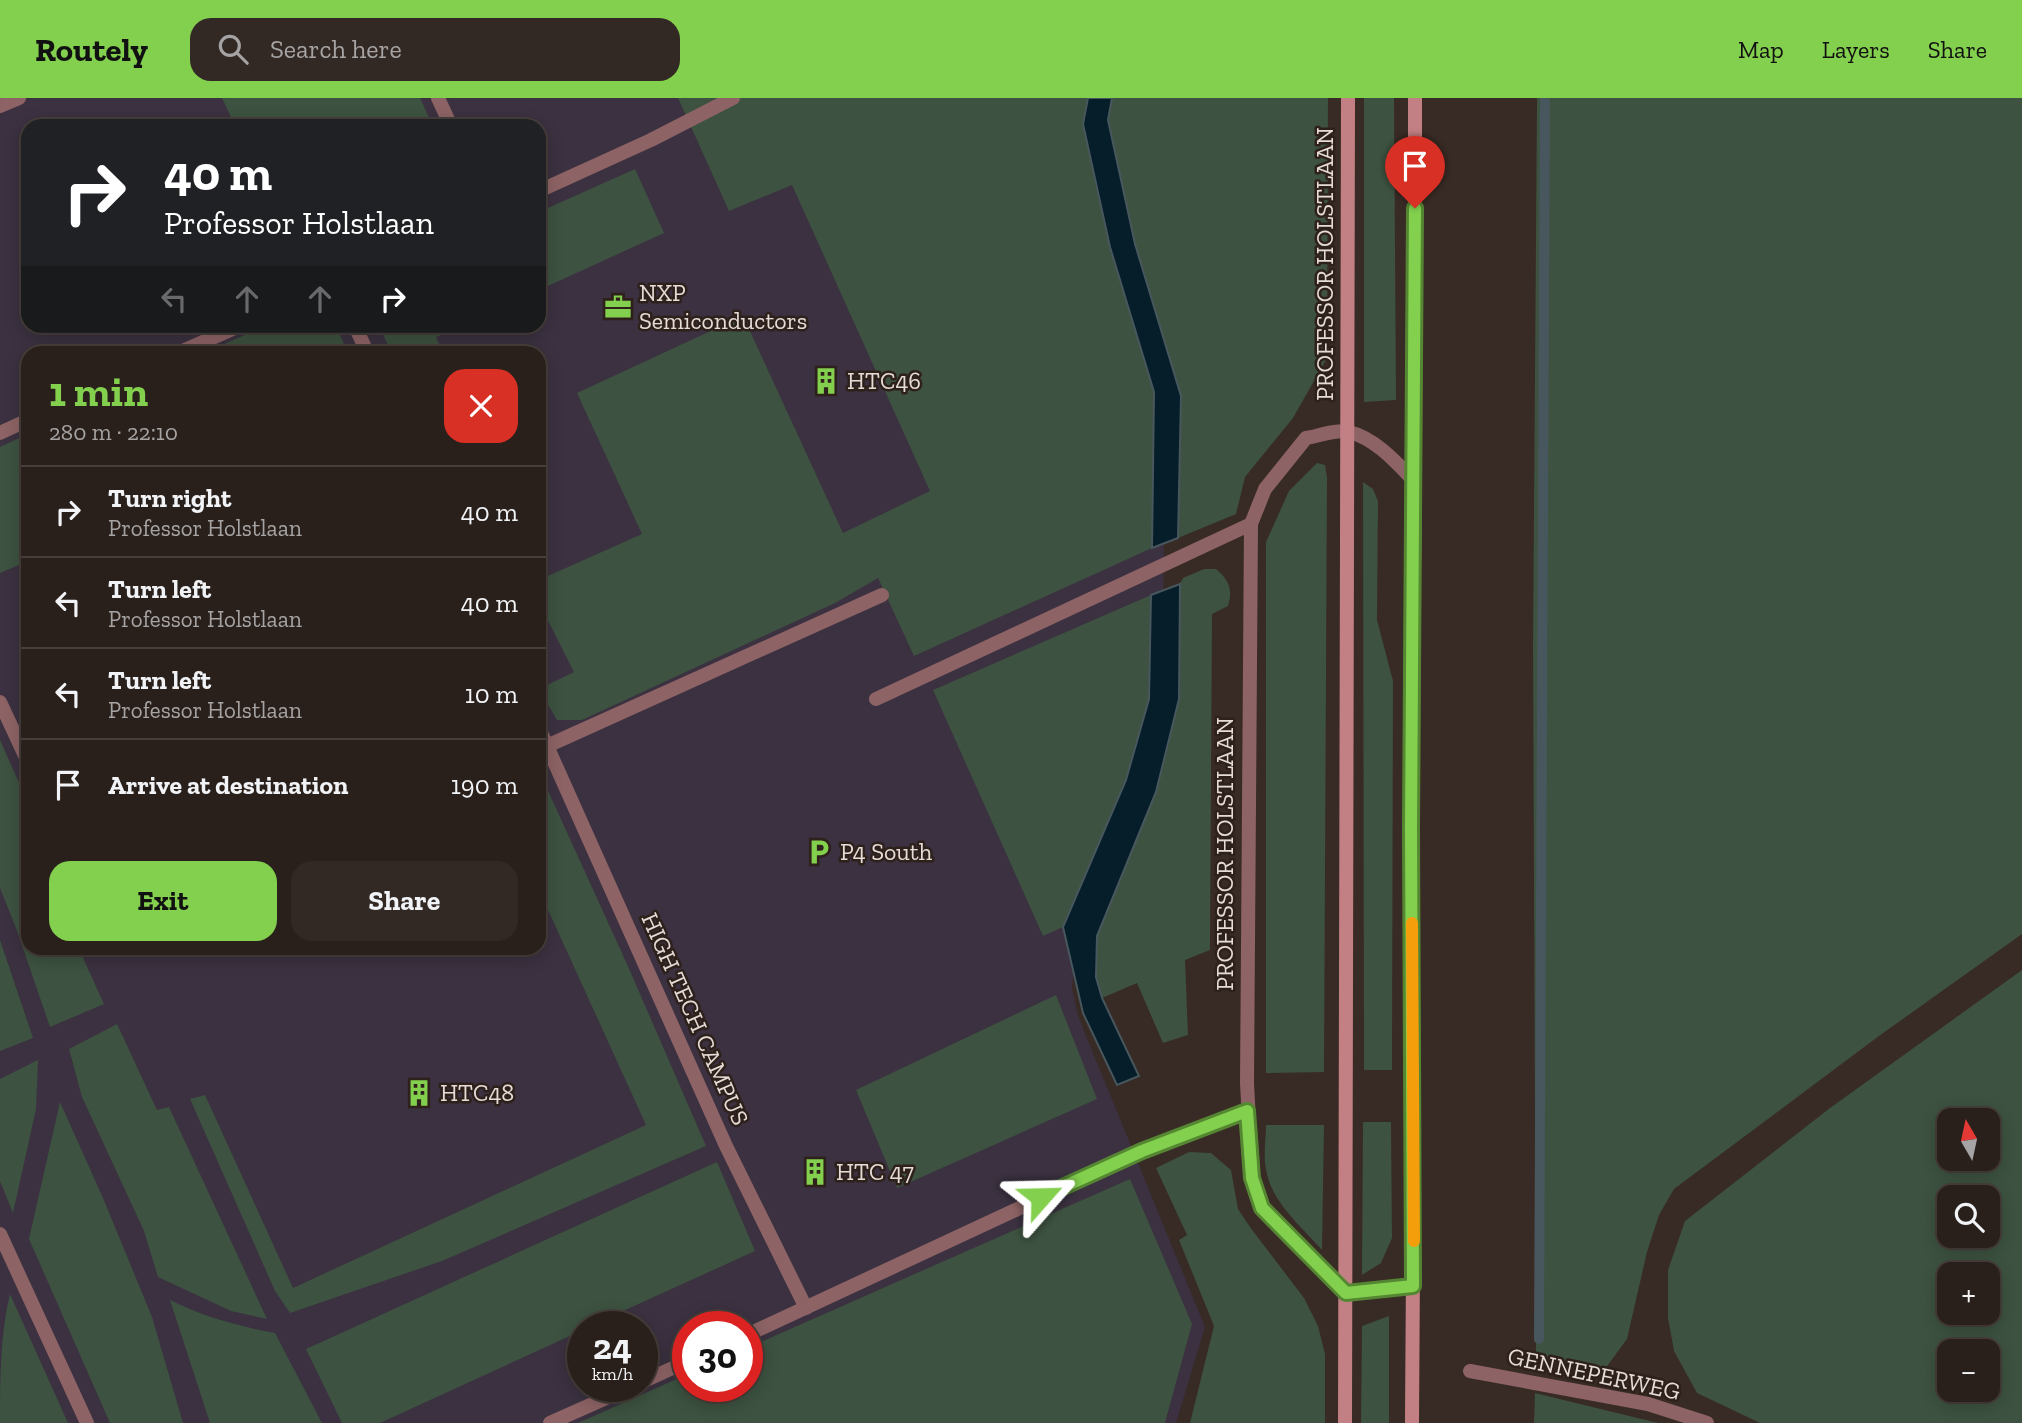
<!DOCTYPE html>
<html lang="en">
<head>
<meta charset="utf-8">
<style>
	body { margin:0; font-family:"Zilla Slab",serif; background:#322824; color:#f1f3f6; height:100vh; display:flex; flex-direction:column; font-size:26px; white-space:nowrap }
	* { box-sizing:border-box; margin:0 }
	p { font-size:23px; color:#a5a3a3 }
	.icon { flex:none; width:38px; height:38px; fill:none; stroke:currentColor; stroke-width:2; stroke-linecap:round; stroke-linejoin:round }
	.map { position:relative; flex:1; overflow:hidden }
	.panel { position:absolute; left:21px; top:248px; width:525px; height:609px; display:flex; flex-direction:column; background:#2a201b; border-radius:21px; box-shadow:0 4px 18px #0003,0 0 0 2px #463e3a }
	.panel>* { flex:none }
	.hud { position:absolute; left:21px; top:21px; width:525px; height:214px; border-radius:21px; box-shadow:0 4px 18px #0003,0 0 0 2px #463e3a; background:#202124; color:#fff; overflow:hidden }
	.needle { width:46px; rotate:351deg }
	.controls { position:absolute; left:1937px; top:1010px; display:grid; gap:14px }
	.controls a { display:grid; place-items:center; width:63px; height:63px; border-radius:14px; background:#2a201b; box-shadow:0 4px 18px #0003,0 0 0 2px #463e3a; font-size:35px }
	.speed { position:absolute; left:567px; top:1213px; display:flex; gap:14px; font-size:35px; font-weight:700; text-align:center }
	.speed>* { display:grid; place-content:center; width:91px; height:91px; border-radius:50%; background:#2a201b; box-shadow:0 4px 18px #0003,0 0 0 2px #463e3a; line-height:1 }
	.speed small { font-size:18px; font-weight:400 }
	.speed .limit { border:10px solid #d22; background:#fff; color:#111 }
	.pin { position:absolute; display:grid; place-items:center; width:60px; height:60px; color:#fff; margin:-72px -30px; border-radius:50% 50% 50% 0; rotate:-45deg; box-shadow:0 0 7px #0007 }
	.pin .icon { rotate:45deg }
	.me { position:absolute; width:77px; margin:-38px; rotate:65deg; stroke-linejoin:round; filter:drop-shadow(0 0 5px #0008) }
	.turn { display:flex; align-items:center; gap:24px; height:147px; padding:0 28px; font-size:32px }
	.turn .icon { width:91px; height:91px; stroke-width:2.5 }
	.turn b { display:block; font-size:49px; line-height:60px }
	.lanes { display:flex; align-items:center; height:66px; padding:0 28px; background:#0003; justify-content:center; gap:35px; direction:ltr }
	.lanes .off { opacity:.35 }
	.round { display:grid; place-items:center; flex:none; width:74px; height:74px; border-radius:21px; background:#322824 }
	.headline { display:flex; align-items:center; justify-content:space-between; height:119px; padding:0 28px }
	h1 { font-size:42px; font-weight:700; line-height:52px; color:#83d04e }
	.action { display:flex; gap:14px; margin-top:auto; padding:14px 28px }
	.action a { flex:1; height:80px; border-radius:21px; background:#83d04e; color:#111; font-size:28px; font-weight:700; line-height:80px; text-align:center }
	.action a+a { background:#322824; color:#f1f3f6 }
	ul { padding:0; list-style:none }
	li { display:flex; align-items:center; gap:21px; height:91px; padding:0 28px; border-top:2px solid #463e3a }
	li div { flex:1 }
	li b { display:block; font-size:26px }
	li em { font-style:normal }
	header { display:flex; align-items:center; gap:42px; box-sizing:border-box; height:98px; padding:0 35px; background:#83d04e; color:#111 }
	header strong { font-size:33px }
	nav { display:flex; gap:38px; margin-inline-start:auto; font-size:24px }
	.search { width:490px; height:63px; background:#322824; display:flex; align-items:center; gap:18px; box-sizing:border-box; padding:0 24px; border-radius:21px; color:#a5a3a3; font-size:26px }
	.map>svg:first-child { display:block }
</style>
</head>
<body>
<header>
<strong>Routely</strong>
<div class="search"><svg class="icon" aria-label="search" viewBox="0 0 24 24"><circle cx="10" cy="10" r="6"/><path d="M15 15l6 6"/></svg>Search here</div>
<nav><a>Map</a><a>Layers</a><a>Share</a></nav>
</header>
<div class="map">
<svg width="2022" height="1325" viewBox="0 0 2022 1325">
	<rect width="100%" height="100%" fill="#382a24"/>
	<path fill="#3b3140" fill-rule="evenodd" d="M0 0H1098L1166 297 1162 599 1078 830 1072 890 1078 918 1205 1229 1176 1325H0ZM28 28H539V228H28ZM28 256H539V850H28ZM583 1228H642V1288H583ZM688 1228H747V1288H688Z"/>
	<g fill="#3d5240" fill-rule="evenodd">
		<path d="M222 0H420L433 28H235Z"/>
		<path d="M678 0H1088L1083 26 1110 149 1154 294 1152 450 914 558 878 480 835 505 582 622H557L539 591 574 574 539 505V482L642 436 577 295 743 218 843 435 930 393 792 87 729 113Z"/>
		<path d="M1112 0H1328L1327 260 1293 320 1245 379 1236 416 1178 440 1181 297 1135 146 1108 22Z"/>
		<path d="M1364 0H1394L1396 302 1364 304Z"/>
		<path d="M1537 0H2022V836L1879 938 1674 1091 1659 1117 1647 1154 1627 1241 1605 1271 1536 1259 1533 548Z"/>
		<path d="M635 71 664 135 539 192V114Z"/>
		<path d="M265 228H336L348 255H204Z"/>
		<path d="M379 228H462L436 239 443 256 392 255Z"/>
		<path d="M28 336V463L0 475V349Z"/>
		<path d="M1317 365 1325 367 1327 379 1324 974 1266 975V444L1289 393Z"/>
		<path d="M1363 384 1373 391 1378 403 1377 522 1393 583 1392 972H1364Z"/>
		<path d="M1204 471H1216C1229 482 1233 491 1228 508L1212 516 1210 852 1185 862 1188 937 1163 945 1137 885 1102 900 1096 879 1097 838 1156 694 1179 601 1180 486 1183 480Z"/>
		<path d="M1151 497 1149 601 1126 682 1063 829 1043 838 933 592Z"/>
		<path d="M0 642 28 705V850L79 851 104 906 50 929 16 830 0 790Z"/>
		<path d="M539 673 627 866 706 1048 442 1163 290 1215 275 1193 190 1001 205 997 293 1190 646 1027 539 792Z"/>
		<path d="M0 842 33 940 0 953Z"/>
		<path d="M2022 872V1325H1760L1697 1295 1674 1253 1668 1220V1172L1685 1123 1830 1010ZM1950 1022H1988V1060H1950ZM1950 1099H1988V1138H1950ZM1950 1176H1988V1214H1950ZM1988 1253V1292H1950V1253Z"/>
		<path d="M1056 897 1097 1001 897 1090 856 992Z"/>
		<path d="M117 926 157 1012 169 1009 267 1221 231 1213 158 1179 144 1133 82 999 69 951Z"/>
		<path d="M38 962 36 1011 13 1115 0 1083V981Z"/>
		<path d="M60 1004 103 1100 152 1219 183 1325H110L29 1141Z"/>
		<path d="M1363 1024H1391L1392 1140 1381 1165 1362 1177Z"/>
		<path d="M1266 1027H1324L1322 1152C1301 1128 1271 1104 1266 1071 1263 1057 1266 1041 1266 1027Z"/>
		<path d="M1189 1054 1211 1055 1231 1072 1238 1111 1250 1129 1304 1200 1318 1228 1325 1256V1325H1190L1214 1228 1179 1142 1187 1137 1156 1070Z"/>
		<path d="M717 1064 755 1153 590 1228H583V1232L380 1325H342L306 1251Z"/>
		<path d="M1130 1081 1192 1226 1165 1325H578L688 1276V1288H747V1250Z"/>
		<path d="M10 1196 68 1325H0C0 1283 0 1236 10 1196Z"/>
		<path d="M170 1202C204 1219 238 1228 275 1235L322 1325H210Z"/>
		<path d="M1389 1218V1325H1361L1362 1228Z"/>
		<path d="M1535 1295 1658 1325H1534Z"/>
	</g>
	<g fill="#051e29" stroke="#48575d" stroke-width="2">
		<path d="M1088 0H1112L1108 22 1135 146 1181 298 1178 440 1152 450 1154 294 1110 149 1083 26Z"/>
		<path d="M1180 486 1179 601 1156 694 1097 838 1096 879 1102 900 1139 978 1117 987 1083 915 1063 829 1126 682 1149 601 1151 497Z"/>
	</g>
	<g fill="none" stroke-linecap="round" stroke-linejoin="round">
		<path stroke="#48575d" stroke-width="10" d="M1539 1241 1545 0"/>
		<g stroke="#8d6365" stroke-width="14">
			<path d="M876 601 1251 426"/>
			<path d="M0 604 28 664"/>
		</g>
		<g stroke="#8d6365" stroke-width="14">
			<path d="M438 0 451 28"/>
			<path d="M0 8 19 0"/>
			<path d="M539 93 651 42 733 0"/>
			<path d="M355 228 368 256"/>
			<path d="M176 256 239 228"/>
			<path d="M0 335 28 322"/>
			<path d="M539 630 726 1048 806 1210"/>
			<path d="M547 648 882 497"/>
			<path d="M0 1136 87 1325"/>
			<path d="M1413 1188 1346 1195 1262 1110 1252 1080 1247 985 1251 426 1265 391 1306 340C1318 338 1337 331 1349 334 1375 340 1397 365 1415 384"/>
			<path d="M747 1237 1142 1053 1247 1013"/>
			<path d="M1470 1273 1648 1306 1707 1325"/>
			<path d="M642 1284 688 1263"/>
			<path d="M550 1325 633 1288"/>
		</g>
		<g stroke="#c38084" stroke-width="14">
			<path d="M1345 1325 1348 0"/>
			<path d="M1412 1325 1414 1011 1411 730 1415 384V0"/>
		</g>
	</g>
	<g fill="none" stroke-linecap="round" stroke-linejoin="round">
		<defs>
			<path id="route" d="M1041 1099 1142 1053 1247 1013 1252 1080 1262 1110 1346 1195 1413 1188 1411 730 1415 110"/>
		</defs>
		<use href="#route" stroke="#558733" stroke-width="18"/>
		<use href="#route" stroke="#83d04e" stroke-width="12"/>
		<path stroke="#f59e0b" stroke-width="12" d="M1412 825 1414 1143"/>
	</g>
	<defs>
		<symbol id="office-bare" viewBox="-9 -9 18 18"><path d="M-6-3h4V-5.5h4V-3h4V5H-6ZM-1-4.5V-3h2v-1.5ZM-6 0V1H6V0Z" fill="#83d04e" stroke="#2e201a" stroke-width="2.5" paint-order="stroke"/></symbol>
		<symbol id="building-bare" viewBox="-9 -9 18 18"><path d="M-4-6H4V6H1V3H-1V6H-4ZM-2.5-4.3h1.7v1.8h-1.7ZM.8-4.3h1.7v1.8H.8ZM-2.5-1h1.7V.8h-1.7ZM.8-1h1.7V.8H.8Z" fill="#83d04e" stroke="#2e201a" stroke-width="2.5" paint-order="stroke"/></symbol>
		<symbol id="parking-bare" viewBox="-9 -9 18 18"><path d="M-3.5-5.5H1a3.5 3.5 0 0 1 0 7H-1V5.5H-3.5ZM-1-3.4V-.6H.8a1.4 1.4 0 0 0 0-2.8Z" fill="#83d04e" stroke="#2e201a" stroke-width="2.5" paint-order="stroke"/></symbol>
	</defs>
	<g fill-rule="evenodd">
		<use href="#office-bare" x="599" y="190" width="38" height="38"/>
		<use href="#building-bare" x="807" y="264" width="38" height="38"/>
		<use href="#parking-bare" x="800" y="735" width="38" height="38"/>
		<use href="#building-bare" x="400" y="976" width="38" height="38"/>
		<use href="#building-bare" x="796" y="1055" width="38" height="38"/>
	</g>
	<g text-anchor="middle" stroke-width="5" stroke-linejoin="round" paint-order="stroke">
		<g font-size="24" fill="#e5dbd7" stroke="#2e201a">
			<text transform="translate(1325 166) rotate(-90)" y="8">PROFESSOR HOLSTLAAN</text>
			<text transform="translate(1225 756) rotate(-90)" y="8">PROFESSOR HOLSTLAAN</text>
			<text transform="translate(695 921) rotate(66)" y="8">HIGH TECH CAMPUS</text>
			<text transform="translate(1594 1276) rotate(12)" y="8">GENNEPERWEG</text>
		</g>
		<g font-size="24" fill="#e5dbd7" stroke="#2e201a" text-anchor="start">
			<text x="639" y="203">NXP<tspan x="639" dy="28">Semiconductors</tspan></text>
			<text x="847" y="291">HTC46</text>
			<text x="840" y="762">P4 South</text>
			<text x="440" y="1003">HTC48</text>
			<text x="836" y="1082">HTC 47</text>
		</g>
	</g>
</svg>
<div class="controls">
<a><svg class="needle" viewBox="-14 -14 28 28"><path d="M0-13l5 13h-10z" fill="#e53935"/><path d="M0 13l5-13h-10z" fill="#a5a3a3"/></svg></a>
<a><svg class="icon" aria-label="search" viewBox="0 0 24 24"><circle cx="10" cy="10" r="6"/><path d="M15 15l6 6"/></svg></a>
<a>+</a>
<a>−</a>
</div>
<div class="speed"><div>24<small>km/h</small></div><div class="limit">30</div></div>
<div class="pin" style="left:1415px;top:110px;background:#d93025"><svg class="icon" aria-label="arrive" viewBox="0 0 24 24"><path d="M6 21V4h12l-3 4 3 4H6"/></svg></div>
<svg class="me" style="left:1041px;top:1099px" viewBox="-20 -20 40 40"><path d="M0-17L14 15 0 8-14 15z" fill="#83d04e" stroke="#fff" stroke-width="4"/></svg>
<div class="hud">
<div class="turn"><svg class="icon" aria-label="right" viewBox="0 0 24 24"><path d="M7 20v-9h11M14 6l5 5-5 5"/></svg><div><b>40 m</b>Professor Holstlaan</div></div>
<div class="lanes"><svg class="icon off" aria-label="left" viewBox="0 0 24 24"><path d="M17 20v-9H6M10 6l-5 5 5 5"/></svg><svg class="icon off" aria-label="ahead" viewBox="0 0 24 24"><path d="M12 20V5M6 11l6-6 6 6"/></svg><svg class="icon off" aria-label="ahead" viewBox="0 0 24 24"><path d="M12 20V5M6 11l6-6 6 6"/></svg><svg class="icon" aria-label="right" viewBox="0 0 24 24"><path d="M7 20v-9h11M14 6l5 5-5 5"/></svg></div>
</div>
<section class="panel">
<div class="headline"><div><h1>1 min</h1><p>280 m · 22:10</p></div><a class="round" style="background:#d93025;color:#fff"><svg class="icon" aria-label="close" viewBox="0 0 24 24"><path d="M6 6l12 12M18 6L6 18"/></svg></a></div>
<ul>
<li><svg class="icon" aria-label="right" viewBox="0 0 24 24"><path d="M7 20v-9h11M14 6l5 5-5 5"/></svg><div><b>Turn right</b><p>Professor Holstlaan</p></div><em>40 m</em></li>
<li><svg class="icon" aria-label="left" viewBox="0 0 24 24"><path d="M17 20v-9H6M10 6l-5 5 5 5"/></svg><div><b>Turn left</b><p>Professor Holstlaan</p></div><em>40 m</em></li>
<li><svg class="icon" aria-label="left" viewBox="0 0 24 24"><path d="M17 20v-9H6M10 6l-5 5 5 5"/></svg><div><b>Turn left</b><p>Professor Holstlaan</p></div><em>10 m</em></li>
<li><svg class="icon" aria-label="arrive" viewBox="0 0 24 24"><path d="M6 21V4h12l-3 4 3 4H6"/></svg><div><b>Arrive at destination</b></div><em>190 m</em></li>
</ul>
<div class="action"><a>Exit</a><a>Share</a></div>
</section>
</div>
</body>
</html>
